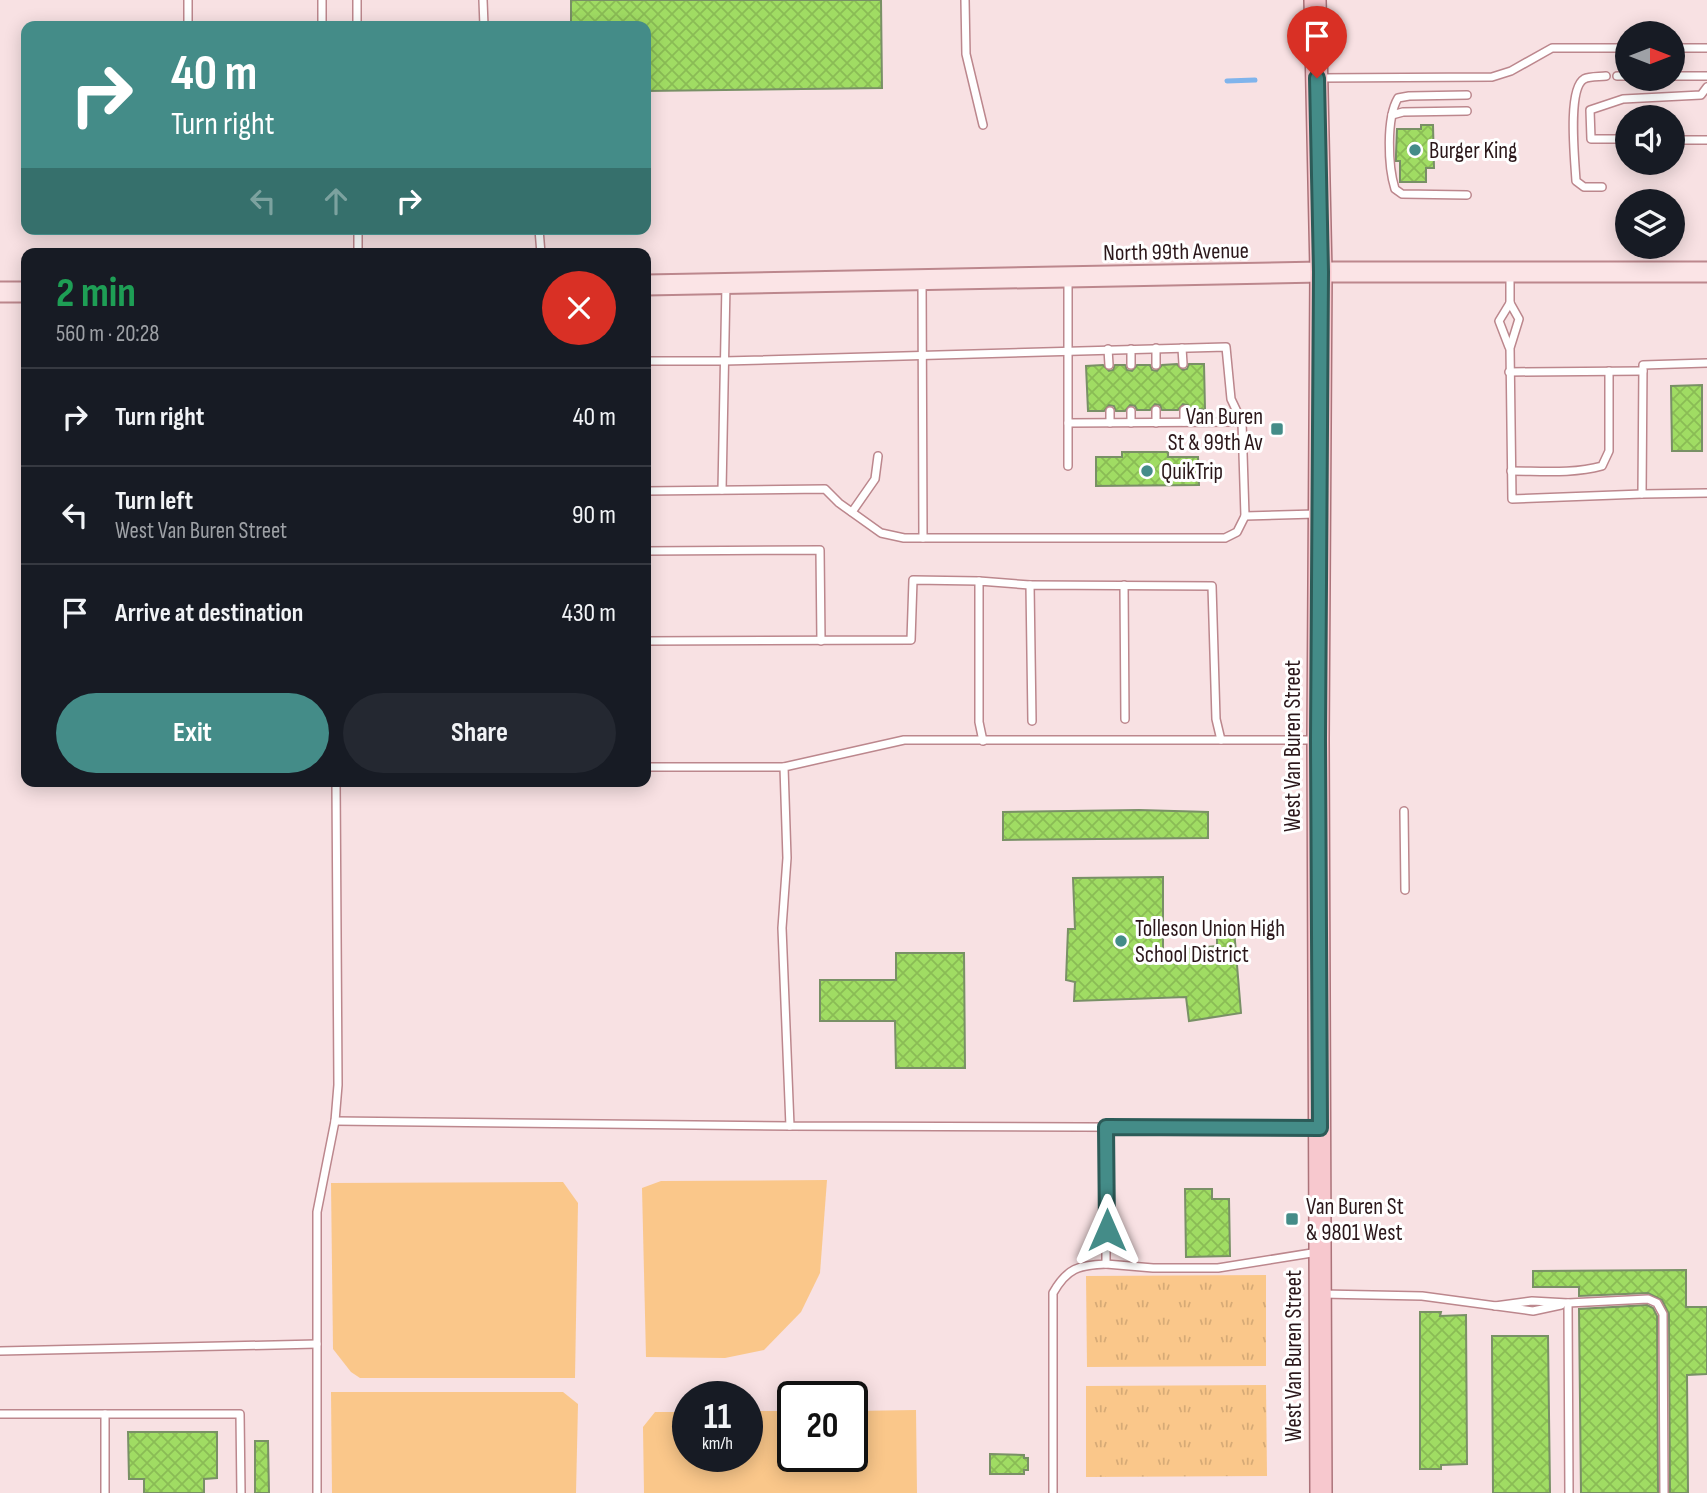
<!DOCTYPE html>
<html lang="en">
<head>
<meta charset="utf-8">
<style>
	body { margin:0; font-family:"Sofia Sans Condensed",sans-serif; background:#242831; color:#f1f3f6; height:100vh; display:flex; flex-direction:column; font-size:26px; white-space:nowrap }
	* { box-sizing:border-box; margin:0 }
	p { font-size:23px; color:#9ea1a6 }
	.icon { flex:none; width:38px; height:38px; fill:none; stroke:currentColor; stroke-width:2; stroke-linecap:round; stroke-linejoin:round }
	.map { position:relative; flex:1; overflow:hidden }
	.sheet { position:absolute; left:21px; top:248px; width:630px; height:539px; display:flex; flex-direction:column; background:#171b24; border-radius:14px; box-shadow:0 4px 18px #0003 }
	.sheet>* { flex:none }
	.hud { position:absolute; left:21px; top:21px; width:630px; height:214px; border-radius:14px; box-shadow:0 4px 18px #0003; background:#448c88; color:#fff; overflow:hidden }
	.needle { width:46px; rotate:90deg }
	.buttons { position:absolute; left:1615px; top:21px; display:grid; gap:14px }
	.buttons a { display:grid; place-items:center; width:70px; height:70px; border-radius:50%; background:#171b24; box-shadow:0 4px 18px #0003; font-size:35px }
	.speed { position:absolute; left:672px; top:1381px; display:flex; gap:14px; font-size:35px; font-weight:700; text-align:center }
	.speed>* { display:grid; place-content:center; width:91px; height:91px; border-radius:50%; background:#171b24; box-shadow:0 4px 18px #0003; line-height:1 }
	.speed small { font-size:18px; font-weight:400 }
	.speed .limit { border:4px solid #111; border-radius:10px; background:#fff; color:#111 }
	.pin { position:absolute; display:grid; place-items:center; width:60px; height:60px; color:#fff; margin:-72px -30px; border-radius:50% 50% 50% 0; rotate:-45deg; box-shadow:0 0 7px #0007 }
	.pin .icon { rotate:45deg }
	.me { position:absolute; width:77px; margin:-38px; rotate:0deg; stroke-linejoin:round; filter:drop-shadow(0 0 5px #0008) }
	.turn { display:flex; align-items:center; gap:24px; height:147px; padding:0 35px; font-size:32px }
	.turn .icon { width:91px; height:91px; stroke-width:2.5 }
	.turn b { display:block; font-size:49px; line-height:60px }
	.lanes { display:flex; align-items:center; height:66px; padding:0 35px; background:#0003; justify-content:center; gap:35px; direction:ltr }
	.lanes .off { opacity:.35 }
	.round { display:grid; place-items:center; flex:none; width:74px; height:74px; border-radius:37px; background:#242831 }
	.overview { display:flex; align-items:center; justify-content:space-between; height:119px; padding:0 35px }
	h1 { font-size:42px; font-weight:700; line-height:52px; color:#1e9e55 }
	.primary-button { display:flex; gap:14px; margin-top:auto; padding:14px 35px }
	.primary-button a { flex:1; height:80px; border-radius:42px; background:#448c88; color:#fff; font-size:28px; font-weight:700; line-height:80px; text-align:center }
	.primary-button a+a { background:#242831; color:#f1f3f6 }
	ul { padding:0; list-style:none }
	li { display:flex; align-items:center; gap:21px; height:98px; padding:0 35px; border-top:2px solid #363941 }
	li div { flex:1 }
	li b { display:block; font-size:26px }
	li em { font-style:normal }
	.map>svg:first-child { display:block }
</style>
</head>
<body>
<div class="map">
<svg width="1707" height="1493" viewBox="0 0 1707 1493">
	<defs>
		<pattern id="park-tufts" width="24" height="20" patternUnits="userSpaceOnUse" patternTransform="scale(1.75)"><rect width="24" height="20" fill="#fac78a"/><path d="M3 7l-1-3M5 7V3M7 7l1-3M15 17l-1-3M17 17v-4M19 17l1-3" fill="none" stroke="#d6aa76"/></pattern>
		<pattern id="building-cross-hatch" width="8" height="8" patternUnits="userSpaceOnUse" patternTransform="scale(1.75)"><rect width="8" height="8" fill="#a0dc63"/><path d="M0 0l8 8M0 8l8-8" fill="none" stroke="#8abc55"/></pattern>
	</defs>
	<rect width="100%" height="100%" fill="#f8e1e3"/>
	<g fill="#fac78a">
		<path d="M827 1180 820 1273 801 1312 764 1350 725 1358 646 1357 642 1188 661 1181Z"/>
		<path d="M563 1182 578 1203 575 1378H360L351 1372 333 1349 331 1183Z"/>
		<path d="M331 1392H563L578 1404 576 1493H332Z"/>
		<path d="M916 1410 917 1493H644L643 1427 655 1412H688V1456H747V1411H793V1456H852V1411Z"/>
	</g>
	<g fill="url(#park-tufts)">
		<path d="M1266 1275V1366L1087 1367 1086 1276Z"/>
		<path d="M1266 1385 1267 1476 1086 1477V1386Z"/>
	</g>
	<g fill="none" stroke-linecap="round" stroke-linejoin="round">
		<path stroke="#80b4ec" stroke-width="5" d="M1227 81 1255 80"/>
	</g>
	<g fill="url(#building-cross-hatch)" stroke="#799066" stroke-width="2">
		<path d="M571 0H881L882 88 646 91V26H571Z"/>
		<path d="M1421 125H1433L1434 168H1426V182H1400V161H1396V155L1397 129H1421Z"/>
		<path d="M1177 364 1183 370 1187 369 1189 364H1204L1205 409 1190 410 1188 405 1183 404 1178 410H1162L1160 405 1155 404 1150 410H1137L1135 406 1130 405 1125 411H1116L1114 406 1109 405 1104 411H1088L1086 366 1103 365 1109 371 1113 370 1115 365H1125L1127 370 1132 371 1137 365H1150L1152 370 1157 371 1162 365Z"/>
		<path d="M1702 385V451H1672L1671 386Z"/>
		<path d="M1122 452H1168V457H1198L1199 485 1096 486V457H1122Z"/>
		<path d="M1139 810 1208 812V838L1003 840V812Z"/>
		<path d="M1163 877V951L1217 946V931L1234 929 1241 1013 1189 1021 1186 997 1074 1001 1075 982 1066 980 1068 929H1075L1073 878Z"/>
		<path d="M896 953H964L965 1068H896L895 1021H820V980H896Z"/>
		<path d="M1185 1189H1212V1199H1229L1230 1256 1186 1257Z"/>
		<path d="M1686 1270V1307H1707V1374L1687 1375 1688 1493H1670L1669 1314 1662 1300 1648 1293 1579 1296V1287H1533V1271Z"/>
		<path d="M1647 1305 1653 1308 1657 1316 1658 1493H1581L1579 1309Z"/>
		<path d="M1420 1312H1441L1440 1316 1466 1315 1467 1464 1441 1465V1469H1420Z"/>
		<path d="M1492 1336H1548L1550 1493H1493Z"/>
		<path d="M128 1432H217V1478L204 1479V1493H144V1479H129Z"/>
		<path d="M255 1441H268L269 1493H255Z"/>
		<path d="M990 1454 1024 1455V1458H1028V1470H1024V1474H990Z"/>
	</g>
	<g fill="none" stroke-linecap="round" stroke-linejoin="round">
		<defs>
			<g id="service">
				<path d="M322 0V26"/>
				<path d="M357 0V26"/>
				<path d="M483 0 484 26"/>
				<path d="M965 0 966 54 983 125"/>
				<path d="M188 26V0"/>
				<path d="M1673 48H1707"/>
				<path d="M1617 76H1628"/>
				<path d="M1673 76H1707"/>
				<path d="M1318 78 1492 77 1511 71 1552 48H1628"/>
				<path d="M1467 95 1409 96 1398 98C1386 118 1388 167 1395 189L1402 194 1467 195"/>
				<path d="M1392 115 1403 112 1467 111"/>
				<path d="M1628 139H1591L1590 110 1623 99 1701 95 1707 87"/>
				<path d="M1673 140H1707"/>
				<path d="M1602 187H1584L1576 181C1575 161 1567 89 1584 79 1590 76 1600 77 1606 76"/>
				<path d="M358 229V254"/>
				<path d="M539 229 541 254"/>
				<path d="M1510 274V303L1519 319 1510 348 1512 499 1642 494"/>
				<path d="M1068 280V423L1242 422"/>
				<path d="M922 281 923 538"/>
				<path d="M1509 347 1499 321 1510 303"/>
				<path d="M1156 348V365"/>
				<path d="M1182 348 1183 364"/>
				<path d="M1108 349 1109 365"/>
				<path d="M1131 349V365"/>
				<path d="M646 361H724L1226 347 1231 399 1242 422 1245 516 1316 514"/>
				<path d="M1707 363 1643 365 1642 494 1707 493"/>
				<path d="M1509 372 1643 371"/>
				<path d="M1156 410V423"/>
				<path d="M1184 410V422"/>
				<path d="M1110 411V423"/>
				<path d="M1131 411V423"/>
				<path d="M1068 423V466"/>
				<path d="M1511 471C1541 471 1573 474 1602 466L1609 451V371"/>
				<path d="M722 490 726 284"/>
				<path d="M646 491 825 489 839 503 881 533 904 538H1225L1237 532 1245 516"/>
				<path d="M852 512 875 479 878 456"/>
				<path d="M646 551 820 550 821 641"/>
				<path d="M1124 585 1125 719"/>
				<path d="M646 641 911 640 913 580 979 581"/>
				<path d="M1032 721 1030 585 1212 586 1216 719 1221 740"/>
				<path d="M1317 740H904L784 767 787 858 782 928 790 1126 1318 1128"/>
				<path d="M983 741 979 722V581L1030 585"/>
				<path d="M646 767H784"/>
				<path d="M1404 811 1405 890"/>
				<path d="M335 1121 790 1126"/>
				<path d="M1106 1264 1153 1268H1218L1318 1252"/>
				<path d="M1322 1294 1422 1296 1533 1311 1561 1305"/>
				<path d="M1568 1303 1569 1493"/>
				<path d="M1495 1306 1532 1301 1568 1303 1648 1299 1657 1303 1663 1314 1664 1493"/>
				<path d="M0 1351 317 1344"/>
				<path d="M0 1414H105"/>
				<path d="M105 1493V1414H240L241 1493"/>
				<path d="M317 1493V1212L335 1121 338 1085 336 782"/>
				<path d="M1053 1493V1293C1067 1268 1079 1265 1106 1264V1127"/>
			</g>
			<g id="secondary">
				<path d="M646 285 1321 272H1707"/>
				<path d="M0 292H26"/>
			</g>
			<path id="primary" d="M1315 0 1321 272 1318 740 1321 1493"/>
		</defs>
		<use href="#service" stroke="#bc878d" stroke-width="10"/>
		<use href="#secondary" stroke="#bc878d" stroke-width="23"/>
		<use href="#primary" stroke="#ac737a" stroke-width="24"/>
		<use href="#service" stroke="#fff" stroke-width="7"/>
		<use href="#secondary" stroke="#fbe4e6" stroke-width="19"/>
		<use href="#primary" stroke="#f7c8ce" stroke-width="21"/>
	</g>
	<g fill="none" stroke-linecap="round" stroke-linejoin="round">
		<defs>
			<path id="route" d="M1107 1230 1106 1127 1320 1128 1318 740 1321 272 1317 78"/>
		</defs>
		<use href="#route" stroke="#2c5b58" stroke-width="18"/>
		<use href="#route" stroke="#448c88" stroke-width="12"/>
	</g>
	<g fill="#448c88" stroke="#fff" stroke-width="2.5">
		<circle cx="1415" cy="150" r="7"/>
		<rect x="1270" y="422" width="14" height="14" rx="3.5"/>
		<circle cx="1147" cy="471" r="7"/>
		<circle cx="1121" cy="941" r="7"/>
		<rect x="1285" y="1212" width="14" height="14" rx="3.5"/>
	</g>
	<g text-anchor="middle" stroke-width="6" stroke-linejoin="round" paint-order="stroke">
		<g font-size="23" fill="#2b171a" stroke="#fff" text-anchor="start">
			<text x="1429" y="158">Burger King</text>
			<text x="1263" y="424" text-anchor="end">Van Buren<tspan x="1263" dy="26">St &amp; 99th Av</tspan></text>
			<text x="1161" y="479">QuikTrip</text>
			<text x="1135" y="936">Tolleson Union High<tspan x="1135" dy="26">School District</tspan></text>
			<text x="1306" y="1214">Van Buren St<tspan x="1306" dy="26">&amp; 9801 West</tspan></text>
		</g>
		<g font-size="23" fill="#2b171a" stroke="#fff">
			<text transform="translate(1176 251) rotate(-1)" y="8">North 99th Avenue</text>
			<text transform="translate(1292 746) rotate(-90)" y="8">West Van Buren Street</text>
			<text transform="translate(1293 1356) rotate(-90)" y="8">West Van Buren Street</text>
		</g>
	</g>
</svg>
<div class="buttons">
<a><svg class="needle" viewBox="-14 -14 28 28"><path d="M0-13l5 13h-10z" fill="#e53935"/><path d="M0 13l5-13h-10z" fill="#9ea1a6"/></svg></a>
<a><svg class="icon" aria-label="sound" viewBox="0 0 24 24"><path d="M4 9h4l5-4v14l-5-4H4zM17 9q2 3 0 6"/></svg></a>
<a><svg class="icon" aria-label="layers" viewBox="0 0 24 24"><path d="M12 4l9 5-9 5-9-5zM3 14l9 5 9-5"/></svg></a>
</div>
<div class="speed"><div>11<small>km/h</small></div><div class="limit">20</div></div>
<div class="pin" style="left:1317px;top:78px;background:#d93025"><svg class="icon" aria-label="arrive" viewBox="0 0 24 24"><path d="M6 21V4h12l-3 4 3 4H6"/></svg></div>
<svg class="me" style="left:1107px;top:1230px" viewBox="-20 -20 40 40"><path d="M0-17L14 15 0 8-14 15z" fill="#448c88" stroke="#fff" stroke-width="4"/></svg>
<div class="hud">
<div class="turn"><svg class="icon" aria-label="right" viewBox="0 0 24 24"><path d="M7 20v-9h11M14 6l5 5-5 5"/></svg><div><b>40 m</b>Turn right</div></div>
<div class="lanes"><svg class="icon off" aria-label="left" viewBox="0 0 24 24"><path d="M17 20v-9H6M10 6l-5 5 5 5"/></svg><svg class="icon off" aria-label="ahead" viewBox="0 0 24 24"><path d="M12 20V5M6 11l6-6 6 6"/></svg><svg class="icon" aria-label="right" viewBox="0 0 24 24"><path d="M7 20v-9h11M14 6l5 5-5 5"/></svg></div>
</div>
<section class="sheet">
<div class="overview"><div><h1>2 min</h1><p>560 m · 20:28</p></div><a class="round" style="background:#d93025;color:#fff"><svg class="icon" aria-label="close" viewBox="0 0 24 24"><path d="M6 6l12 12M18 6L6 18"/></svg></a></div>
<ul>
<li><svg class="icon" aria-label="right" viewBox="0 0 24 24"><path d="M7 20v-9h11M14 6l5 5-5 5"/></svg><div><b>Turn right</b></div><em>40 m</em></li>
<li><svg class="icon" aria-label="left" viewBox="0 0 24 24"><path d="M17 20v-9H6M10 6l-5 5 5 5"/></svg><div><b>Turn left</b><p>West Van Buren Street</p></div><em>90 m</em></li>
<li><svg class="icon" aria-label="arrive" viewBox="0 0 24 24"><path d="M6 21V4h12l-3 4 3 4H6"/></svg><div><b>Arrive at destination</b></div><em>430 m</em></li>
</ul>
<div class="primary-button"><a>Exit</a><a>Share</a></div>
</section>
</div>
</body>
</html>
